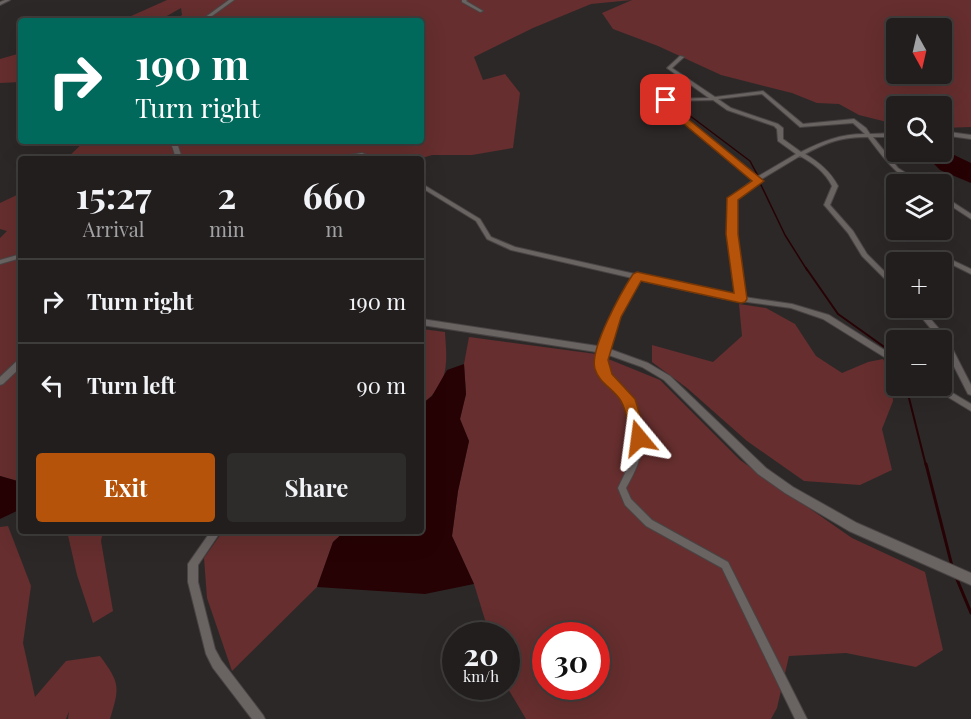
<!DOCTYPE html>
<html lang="en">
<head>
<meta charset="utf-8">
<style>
	body { margin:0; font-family:"Playfair Display",serif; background:#2e2b2b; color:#f1f3f6; height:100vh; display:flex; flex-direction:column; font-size:22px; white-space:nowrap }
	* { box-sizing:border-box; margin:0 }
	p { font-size:20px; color:#a2a2a4 }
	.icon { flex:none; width:33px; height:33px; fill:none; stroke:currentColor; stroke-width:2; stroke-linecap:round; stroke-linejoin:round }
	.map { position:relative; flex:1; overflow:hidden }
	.side { position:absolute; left:18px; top:156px; width:406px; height:378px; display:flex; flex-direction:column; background:#221e1e; border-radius:6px; box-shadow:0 6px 24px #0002,0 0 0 2px #3f3c3c }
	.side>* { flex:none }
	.hud { position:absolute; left:18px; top:18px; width:406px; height:126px; border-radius:6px; box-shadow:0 6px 24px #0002,0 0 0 2px #3f3c3c; background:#00695c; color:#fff; overflow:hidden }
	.needle { width:39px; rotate:172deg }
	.controls { position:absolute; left:886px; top:18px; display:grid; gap:12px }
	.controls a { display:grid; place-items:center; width:66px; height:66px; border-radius:6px; background:#221e1e; box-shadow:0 6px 24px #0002,0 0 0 2px #3f3c3c; font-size:30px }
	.speed { position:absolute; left:442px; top:622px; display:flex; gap:12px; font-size:30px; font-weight:700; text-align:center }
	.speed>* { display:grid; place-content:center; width:78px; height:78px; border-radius:50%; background:#221e1e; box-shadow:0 6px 24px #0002,0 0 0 2px #3f3c3c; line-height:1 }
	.speed small { font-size:15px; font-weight:400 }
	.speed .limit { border:9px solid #d22; background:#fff; color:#111 }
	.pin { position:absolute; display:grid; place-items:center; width:51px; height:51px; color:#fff; margin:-26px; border-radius:12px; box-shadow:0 3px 9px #0006 }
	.me { position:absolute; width:66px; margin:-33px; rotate:344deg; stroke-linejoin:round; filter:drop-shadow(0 0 4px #0008) }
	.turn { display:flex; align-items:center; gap:21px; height:126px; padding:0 18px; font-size:27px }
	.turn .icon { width:78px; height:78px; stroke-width:2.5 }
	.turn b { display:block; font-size:42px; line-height:51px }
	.eta { display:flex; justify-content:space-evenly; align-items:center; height:102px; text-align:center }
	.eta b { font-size:36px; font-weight:700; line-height:42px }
	.cta { display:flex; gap:12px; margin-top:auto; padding:12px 18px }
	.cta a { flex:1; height:69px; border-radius:6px; background:#b45309; color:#fff; font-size:24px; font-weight:700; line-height:69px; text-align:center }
	.cta a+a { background:#2e2b2b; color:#f1f3f6 }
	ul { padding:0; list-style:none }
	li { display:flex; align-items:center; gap:18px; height:84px; padding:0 18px; border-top:2px solid #3f3c3c }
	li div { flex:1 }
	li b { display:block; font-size:22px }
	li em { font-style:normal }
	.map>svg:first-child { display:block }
</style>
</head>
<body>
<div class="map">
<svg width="971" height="719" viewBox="0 0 971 719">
	<rect width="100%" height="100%" fill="#2d2828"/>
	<g fill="#662e2e" fill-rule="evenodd">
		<path d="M167 0H971V127L942 128V106H897V124H895L859 115 839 104 817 103 792 93 721 75 658 46 613 29 602 13 632 0 591 4 533 28 474 57 483 80 505 74 520 93 513 148 472 155H432L419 159H66L85 141H422V21H172L182 15 181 8C155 23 157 21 129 17ZM897 28H942V74H897Z"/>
		<path d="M21 53V82L0 83V59Z"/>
		<path d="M21 193V482L0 476V238L7 231 0 229V203Z"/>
		<path d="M739 304 766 308 795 324 816 356 842 373 868 362 883 359 892 375 893 401 882 429 892 470 860 485 804 481 747 441 687 388 652 362V345L713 362 742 336Z"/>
		<path d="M422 329 445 332C447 363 450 383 422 404Z"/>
		<path d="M469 337 596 354 660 380 740 460 852 538 925 572 943 650 916 667 846 653 789 656 777 708 771 719H526L507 687V636H490L474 584 452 536 458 491 469 441 460 419 466 394 464 364ZM546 636H597V687H546Z"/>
		<path d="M8 526 31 586 23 643 35 697 66 661 100 656C120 683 120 687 110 719H68L69 711 66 719H0V527Z"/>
		<path d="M67 531H103L101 541 113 611 93 623 77 575Z"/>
		<path d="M223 531H345L333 542 317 587 232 671 207 598 204 558Z"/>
	</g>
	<g fill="#270204">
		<path d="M950 153 971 163V183L940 170 934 164 940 157Z"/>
		<path d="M464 364 466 394 460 419 469 441 458 491 452 536 474 584 425 594 317 587 333 542 345 531H422V404L432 396 447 370Z"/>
		<path d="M0 476 21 482V509L0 519Z"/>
	</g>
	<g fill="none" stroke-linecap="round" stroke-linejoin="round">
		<g stroke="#270204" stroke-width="1.5">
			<path d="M673 103 750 161 758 176"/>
			<path d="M761 185 785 235 807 270"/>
		</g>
		<g stroke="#270204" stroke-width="2">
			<path d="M806 268 838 314 897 356"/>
			<path d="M906 386 926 466"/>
		</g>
		<g stroke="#270204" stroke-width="3">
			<path d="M926 464 952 566"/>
			<path d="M956 577 971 613"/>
		</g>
		<defs>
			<g id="minor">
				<path d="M5 0H10L0 5V2Z"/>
				<path d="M229 0H234L205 21H200Z"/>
				<path d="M462 0H467L466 1 483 11 480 12 462 2Z"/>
				<path d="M680 56 684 57 672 68 715 97 763 91 803 124 854 119 866 128 870 134 897 133V137H873L898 168 923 184C903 186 879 152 868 137 841 137 828 142 805 154 819 162 830 171 838 186L830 205 853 231 867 254 889 276 897 272V277L893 279 897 283V289H895L862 256 848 233 825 206 824 205 832 186C825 172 814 164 800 156L760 180V182L756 183 735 199V234L744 297 792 304 829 315 897 358V365L823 319 791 308 725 299 638 280C627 302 604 340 606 365 607 376 618 382 625 390 631 397 634 405 636 414 646 447 642 459 626 488L631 499 652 520 728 562 807 719H795L722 568 646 526 625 505 618 488C633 457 638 448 628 414 626 406 624 399 618 393 610 384 599 377 598 363 597 338 621 301 632 278L511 250 487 239 476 221 422 188V184L424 185 480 219 491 237 515 247 635 274H637L640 276 725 295 737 296 729 234V198L753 180 678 118 666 107 664 100 666 99 709 98 667 68ZM762 94 800 127 853 123 865 134C840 134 823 141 801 152L783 139V128L778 124 731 108 718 99ZM713 100 727 110 774 126 777 129 778 141 796 154 757 177 682 116 670 105 669 101Z"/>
				<path d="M942 131 971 135V139L942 135Z"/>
				<path d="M174 141 177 143 181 155 178 159H172L175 155 171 143Z"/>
				<path d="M362 153 378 159H369L362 157 347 159H333L336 157Z"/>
				<path d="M942 195 971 214V219L942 200Z"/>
				<path d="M21 254V258L0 264V260Z"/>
				<path d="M940 260 954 261 971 269V274L951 264H942V262H937L938 261Z"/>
				<path d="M914 308H921L947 338 971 385V395L968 394 967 392 942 343V340H940Z"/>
				<path d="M21 359V367L3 384 0 385V377L18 360Z"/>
				<path d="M932 386H941L971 404V411L933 388Z"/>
				<path d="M211 531H221L198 565V582L215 649 221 660 263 715 265 719H252L213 668 206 654 188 582V564L190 561Z"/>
			</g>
			<path id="tertiary" d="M422 319 604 347 648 363 670 376 766 468 793 487 857 523 971 573V585L849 531 785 493 758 474 664 380 642 367 603 353 422 325Z"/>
		</defs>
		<use href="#minor" stroke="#494444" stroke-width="2"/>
		<use href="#tertiary" stroke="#494444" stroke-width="2"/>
		<use href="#minor" fill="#696362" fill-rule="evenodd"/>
		<use href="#tertiary" fill="#696362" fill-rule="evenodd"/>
	</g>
	<path fill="#b45309" stroke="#753606" stroke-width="1.5" d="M663 98H669L672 105 683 115 764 181 738 200V234L747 299 745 302 741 303 641 281 621 317 608 360 612 374 635 399 647 438 644 442 639 444 634 442 631 438C628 427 627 411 621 401 614 389 599 383 595 369 589 349 622 291 633 274L637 272 734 293 726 234 727 198 752 181 665 108Z"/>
</svg>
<div class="controls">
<a><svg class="needle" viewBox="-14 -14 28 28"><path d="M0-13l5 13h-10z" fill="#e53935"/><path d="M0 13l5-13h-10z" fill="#a2a2a4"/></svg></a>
<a><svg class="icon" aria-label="search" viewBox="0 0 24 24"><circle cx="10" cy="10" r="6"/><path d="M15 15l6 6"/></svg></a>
<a><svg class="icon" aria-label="layers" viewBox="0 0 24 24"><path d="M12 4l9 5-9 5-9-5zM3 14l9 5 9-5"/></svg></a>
<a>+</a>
<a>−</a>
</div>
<div class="speed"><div>20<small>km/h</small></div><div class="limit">30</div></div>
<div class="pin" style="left:666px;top:100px;background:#d93025"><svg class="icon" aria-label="arrive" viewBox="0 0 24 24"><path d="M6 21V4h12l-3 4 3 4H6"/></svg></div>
<svg class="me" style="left:639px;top:438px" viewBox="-20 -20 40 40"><path d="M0-17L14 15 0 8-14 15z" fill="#b45309" stroke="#fff" stroke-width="4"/></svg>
<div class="hud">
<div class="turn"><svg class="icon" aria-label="right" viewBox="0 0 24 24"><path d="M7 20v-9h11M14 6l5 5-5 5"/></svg><div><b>190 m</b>Turn right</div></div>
</div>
<section class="side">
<div class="eta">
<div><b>15:27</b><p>Arrival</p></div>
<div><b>2</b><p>min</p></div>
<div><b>660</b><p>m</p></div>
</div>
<ul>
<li><svg class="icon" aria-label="right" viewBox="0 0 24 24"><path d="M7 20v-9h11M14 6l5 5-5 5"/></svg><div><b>Turn right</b></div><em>190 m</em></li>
<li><svg class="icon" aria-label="left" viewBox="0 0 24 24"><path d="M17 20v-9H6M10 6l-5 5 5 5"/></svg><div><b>Turn left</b></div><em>90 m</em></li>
</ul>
<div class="cta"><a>Exit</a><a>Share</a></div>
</section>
</div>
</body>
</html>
